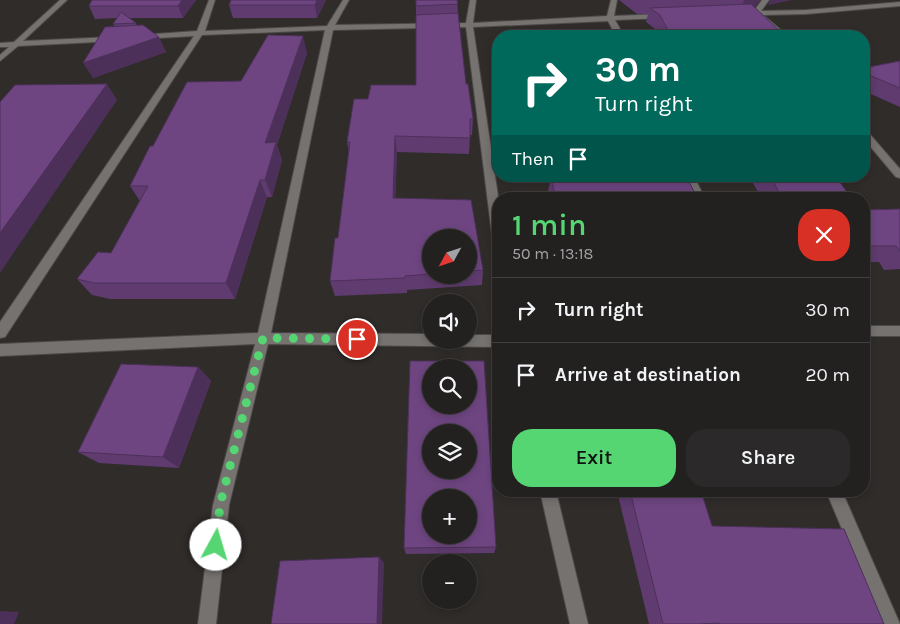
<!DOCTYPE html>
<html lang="en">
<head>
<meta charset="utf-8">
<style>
	body { margin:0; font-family:Karla,sans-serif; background:#2b2929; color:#f1f3f6; height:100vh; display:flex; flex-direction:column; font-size:19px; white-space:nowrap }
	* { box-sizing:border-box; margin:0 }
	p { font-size:16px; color:#a3a3a5 }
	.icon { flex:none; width:28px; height:28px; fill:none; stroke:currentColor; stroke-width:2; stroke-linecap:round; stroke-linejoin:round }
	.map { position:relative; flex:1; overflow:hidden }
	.side { position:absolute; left:492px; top:192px; width:378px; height:305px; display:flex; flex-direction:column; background:#232120; border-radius:20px; box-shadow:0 2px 8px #0003,0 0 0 1px #403e3e }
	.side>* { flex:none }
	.guide { position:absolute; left:492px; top:30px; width:378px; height:152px; border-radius:20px; box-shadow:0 2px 8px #0003,0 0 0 1px #403e3e; background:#00695c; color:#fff; overflow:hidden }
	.needle { width:32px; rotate:230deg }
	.tools { position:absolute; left:422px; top:229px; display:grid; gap:10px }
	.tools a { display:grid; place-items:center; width:55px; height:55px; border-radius:50%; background:#232120; box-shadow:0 2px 8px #0003,0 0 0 1px #403e3e; font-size:25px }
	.pin { position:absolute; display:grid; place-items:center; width:42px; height:42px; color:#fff; margin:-21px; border:2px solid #fff; border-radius:50%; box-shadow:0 1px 5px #0007 }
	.me { position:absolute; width:55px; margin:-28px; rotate:6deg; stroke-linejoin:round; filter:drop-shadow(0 0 4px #0008) }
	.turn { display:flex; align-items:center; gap:18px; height:105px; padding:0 20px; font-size:22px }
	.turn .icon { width:65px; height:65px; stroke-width:2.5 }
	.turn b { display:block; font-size:35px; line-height:42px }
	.then { display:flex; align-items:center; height:48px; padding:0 20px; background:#0003; gap:10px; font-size:19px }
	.round { display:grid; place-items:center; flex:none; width:52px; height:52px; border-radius:20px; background:#2b2929 }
	.head { display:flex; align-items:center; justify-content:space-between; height:85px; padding:0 20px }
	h1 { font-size:30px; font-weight:600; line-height:38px; color:#55d672 }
	.action { display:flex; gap:10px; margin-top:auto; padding:10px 20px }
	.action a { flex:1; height:58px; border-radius:20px; background:#55d672; color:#111; font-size:20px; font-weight:600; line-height:58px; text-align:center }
	.action a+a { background:#2b2929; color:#f1f3f6 }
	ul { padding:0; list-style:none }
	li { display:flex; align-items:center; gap:15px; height:65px; padding:0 20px; border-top:1px solid #403e3e }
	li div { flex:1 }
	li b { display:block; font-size:19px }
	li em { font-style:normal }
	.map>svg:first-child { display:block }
</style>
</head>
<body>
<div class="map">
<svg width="900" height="624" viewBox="0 0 900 624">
	<rect width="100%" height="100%" fill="#2f2c2a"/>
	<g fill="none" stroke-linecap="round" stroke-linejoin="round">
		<defs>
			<g id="minor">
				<path d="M60 0H67L23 41 113 37H116V41L18 46 0 61V55L9 47H0V43L14 42Z"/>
				<path d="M209 0H215L205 31 327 26 343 0H349L335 25 466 23 470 0H476L473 23 607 16 611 0H617L614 16 663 14 667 16 663 18 615 20 624 36H616L608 21 473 27 499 203V247L493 243 466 27 333 30 271 333 431 334V340H469V335H499V347L268 344 229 505 216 624H198L213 505 255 344 0 356V344L258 333 325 30 202 35 5 337 0 338V322L194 36 141 39 137 37 141 35 197 31Z"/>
				<path d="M762 0H769L761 11 806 10 900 2V6L806 14 763 15 788 36H780L755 16H743L739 14 753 12Z"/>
				<path d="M864 130 867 131 900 169V178L896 177 864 139Z"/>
				<path d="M684 176H694L705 199H695Z"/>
				<rect x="864" y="326" width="36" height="10"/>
				<path d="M540 491H556L588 624H570Z"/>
				<path d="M826 491H842L900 624H882Z"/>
			</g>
		</defs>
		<use href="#minor" stroke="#4d4a49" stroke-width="2"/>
		<use href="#minor" fill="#757270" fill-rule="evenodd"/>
	</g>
	<g fill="#5f3b6f" fill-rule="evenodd">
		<path d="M196 0 183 18H129L136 23 137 25 166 52 93 78 115 27 113 24 117 18 95 19 89 6Z"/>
		<path d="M326 0 317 18H233L229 5Z"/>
		<path d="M416 0H457L458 13 466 84H468L473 119 472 135H470L469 154 397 152 395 198 471 200 483 270 482 285 407 290V293L335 296 330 281 335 238H338L349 151 347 142 354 99H368L371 85H416ZM431 238H469V275H431Z"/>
		<path d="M619 0H760L754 7 785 36H658L655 29 646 22 648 14H637Z"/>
		<path d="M307 53 277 145 282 160 272 197H267L235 299H110L92 295 77 279 111 253 140 201 130 186 153 146 241 81Z"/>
		<path d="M900 61V107L864 91V68Z"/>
		<path d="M555 176H620L698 199H548L547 196 551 178 555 177Z"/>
		<path d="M749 176H822L852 199H762Z"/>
		<path d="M900 209V269L884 270 879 262H864V210Z"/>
		<path d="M198 367 211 381 179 468 99 463 78 452Z"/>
		<path d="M617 491H701L712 526 884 624H649Z"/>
		<path d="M496 547 494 553 406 554 404 548Z"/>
	</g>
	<g fill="#4d305a">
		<path d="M182 0H196L183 18 178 6Z"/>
		<path d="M317 0H326L317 18 315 5Z"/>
		<path d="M744 0H760L754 8 740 11Z"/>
		<path d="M770 0H792L768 5Z"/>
		<path d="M303 36 307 53 277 145 282 160 272 197 265 180V143Z"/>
		<path d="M159 37 166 52 93 78 83 63Z"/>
		<path d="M107 84 117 100 0 273V233Z"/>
		<path d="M395 136 397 152 395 213 393 198Z"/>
		<path d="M260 180 267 197 235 299 226 283Z"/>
		<path d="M198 367 211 381 179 468 163 457Z"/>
		<path d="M379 557 384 563 382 624H377Z"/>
		<path d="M0 611 19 612 14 624H0Z"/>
	</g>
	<g fill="#6e4581" stroke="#4d305a" fill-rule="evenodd">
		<path d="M92 0H182L178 6H89Z"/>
		<path d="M231 0H317L315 5H229Z"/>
		<path d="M416 0H457L458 4 416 6Z"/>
		<path d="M751 4 785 36H671L660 15 650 8Z"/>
		<path d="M121 12 136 23 113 24Z"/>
		<path d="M458 13 466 84H468L473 119H470V138L395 136 393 198 471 200 483 270 469 271V238H431V274L405 276V278L330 281 335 238H338L350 142H347L354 99H368L371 85H416V15Z"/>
		<path d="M143 25 159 37 83 63 105 27Z"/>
		<path d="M268 35 303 36 265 143 276 142 265 180H260L226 283H94L77 279 98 252 111 253 148 186H130L150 146H153L187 82 241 81Z"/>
		<path d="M900 61V88L864 73V68Z"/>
		<path d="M107 84 0 233V102L15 85Z"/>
		<path d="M564 176H686L698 199H556L551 178 564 177Z"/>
		<path d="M770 176 836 177 852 199H783Z"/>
		<path d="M900 209V251L896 246H864V210Z"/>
		<path d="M410 361H484L496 547 404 548ZM431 368H469V405H431ZM431 432H469V470H431ZM431 498H469V535H431Z"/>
		<path d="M121 364 198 367 163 457 78 452Z"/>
		<path d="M630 491H701L712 526 844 529 884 624H720L719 623 697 624H663Z"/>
		<path d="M379 557 377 624H271L280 561Z"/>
	</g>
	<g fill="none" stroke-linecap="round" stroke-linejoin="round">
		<path stroke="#55d672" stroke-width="9" stroke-dasharray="0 16.2" d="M216 545 220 505 263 338 357 339"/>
	</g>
</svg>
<div class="tools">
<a><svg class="needle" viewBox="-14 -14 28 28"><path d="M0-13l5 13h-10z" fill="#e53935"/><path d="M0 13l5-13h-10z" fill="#a3a3a5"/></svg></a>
<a><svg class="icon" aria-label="sound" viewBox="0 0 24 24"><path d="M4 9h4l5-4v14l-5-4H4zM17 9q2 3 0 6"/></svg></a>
<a><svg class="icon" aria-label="search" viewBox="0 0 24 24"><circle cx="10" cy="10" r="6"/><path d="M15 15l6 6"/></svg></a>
<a><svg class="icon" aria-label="layers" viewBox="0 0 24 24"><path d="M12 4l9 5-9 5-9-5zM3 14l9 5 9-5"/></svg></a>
<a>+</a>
<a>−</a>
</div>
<div class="pin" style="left:357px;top:339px;background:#d93025"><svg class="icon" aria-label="arrive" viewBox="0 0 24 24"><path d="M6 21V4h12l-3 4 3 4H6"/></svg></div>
<svg class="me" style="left:216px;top:545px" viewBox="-20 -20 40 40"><circle r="19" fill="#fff"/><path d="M0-13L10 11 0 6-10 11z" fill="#55d672"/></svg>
<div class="guide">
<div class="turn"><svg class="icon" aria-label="right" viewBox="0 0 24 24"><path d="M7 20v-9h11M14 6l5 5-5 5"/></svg><div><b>30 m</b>Turn right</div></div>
<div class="then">Then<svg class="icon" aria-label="arrive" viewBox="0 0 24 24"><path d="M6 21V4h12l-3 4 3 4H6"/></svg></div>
</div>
<section class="side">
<div class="head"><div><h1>1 min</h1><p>50 m · 13:18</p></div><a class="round" style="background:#d93025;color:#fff"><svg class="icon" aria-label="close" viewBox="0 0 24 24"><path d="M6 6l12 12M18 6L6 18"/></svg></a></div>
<ul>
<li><svg class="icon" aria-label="right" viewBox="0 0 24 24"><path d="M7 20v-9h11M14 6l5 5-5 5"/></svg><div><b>Turn right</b></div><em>30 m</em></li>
<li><svg class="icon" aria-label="arrive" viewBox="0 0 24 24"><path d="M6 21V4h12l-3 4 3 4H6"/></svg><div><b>Arrive at destination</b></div><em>20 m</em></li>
</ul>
<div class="action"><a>Exit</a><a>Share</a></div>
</section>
</div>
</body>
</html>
